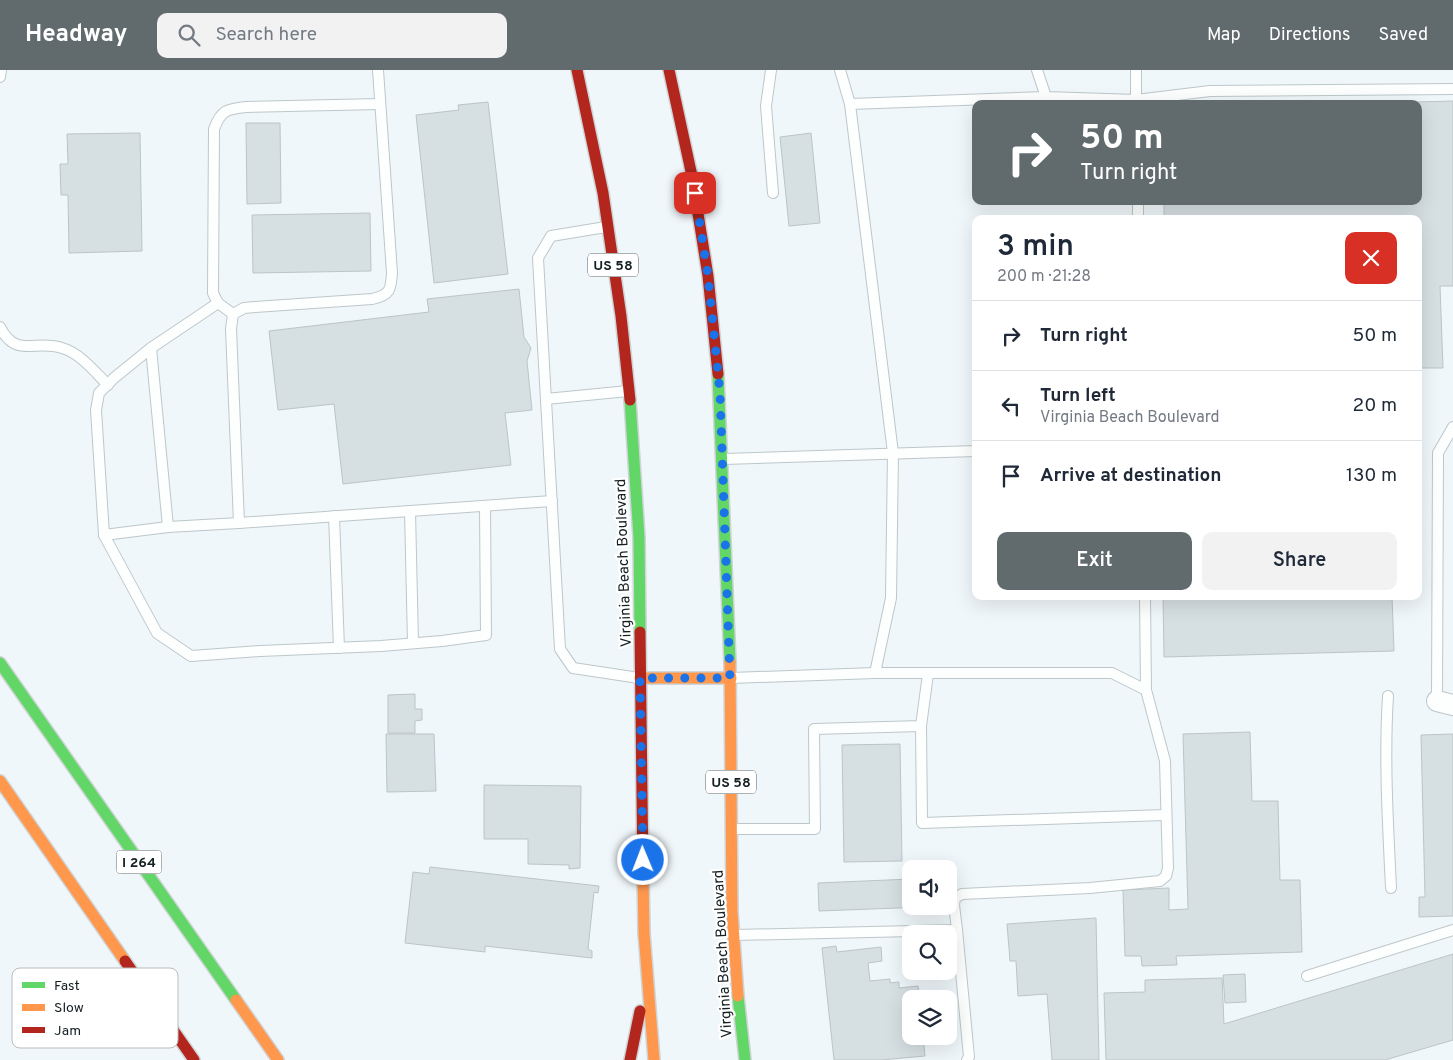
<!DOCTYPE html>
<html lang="en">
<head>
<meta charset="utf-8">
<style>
	body { margin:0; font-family:Overpass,sans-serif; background:#f2f2f3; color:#1f2937; height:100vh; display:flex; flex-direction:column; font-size:19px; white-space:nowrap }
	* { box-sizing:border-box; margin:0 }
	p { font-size:16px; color:#747a83 }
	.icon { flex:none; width:28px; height:28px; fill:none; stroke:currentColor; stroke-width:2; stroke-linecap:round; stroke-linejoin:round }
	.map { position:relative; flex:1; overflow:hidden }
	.details { position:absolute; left:972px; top:145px; width:450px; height:385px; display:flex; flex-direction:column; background:#fff; border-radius:10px; box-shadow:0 5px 20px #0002 }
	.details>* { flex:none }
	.guide { position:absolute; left:972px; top:30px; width:450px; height:105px; border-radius:10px; box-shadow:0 5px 20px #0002; background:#616b6e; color:#fff; overflow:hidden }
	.tools { position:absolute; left:902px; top:790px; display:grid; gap:10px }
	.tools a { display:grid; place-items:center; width:55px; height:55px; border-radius:10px; background:#fff; box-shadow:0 5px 20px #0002; font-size:25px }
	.pin { position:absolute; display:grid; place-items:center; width:42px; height:42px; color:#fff; margin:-21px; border-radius:10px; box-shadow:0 2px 8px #0006 }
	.me { position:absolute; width:55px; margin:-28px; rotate:359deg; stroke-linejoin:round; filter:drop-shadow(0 0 4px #0008) }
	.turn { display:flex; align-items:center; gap:18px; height:105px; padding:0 25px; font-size:22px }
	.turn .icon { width:65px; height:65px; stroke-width:2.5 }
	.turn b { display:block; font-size:35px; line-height:42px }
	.round { display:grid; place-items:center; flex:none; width:52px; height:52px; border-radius:10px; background:#f2f2f3 }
	.headline { display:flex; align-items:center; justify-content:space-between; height:85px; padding:0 25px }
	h1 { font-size:30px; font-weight:600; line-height:38px }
	.button { display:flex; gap:10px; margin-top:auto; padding:10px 25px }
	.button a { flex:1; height:58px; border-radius:10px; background:#616b6e; color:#fff; font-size:20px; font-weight:600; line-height:58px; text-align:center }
	.button a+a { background:#f2f2f3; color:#1f2937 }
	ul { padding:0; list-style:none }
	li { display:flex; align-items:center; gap:15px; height:70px; padding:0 25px; border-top:1px solid #e0e1e3 }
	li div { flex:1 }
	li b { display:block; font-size:19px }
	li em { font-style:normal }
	header { display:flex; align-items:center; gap:30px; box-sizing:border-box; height:70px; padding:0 25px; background:#616b6e; color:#fff }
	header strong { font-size:24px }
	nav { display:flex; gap:28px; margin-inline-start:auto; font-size:18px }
	.search { width:350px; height:45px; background:#f2f2f3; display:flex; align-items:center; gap:12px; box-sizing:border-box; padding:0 18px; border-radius:10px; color:#747a83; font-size:19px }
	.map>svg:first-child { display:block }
</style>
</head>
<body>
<header>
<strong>Headway</strong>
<div class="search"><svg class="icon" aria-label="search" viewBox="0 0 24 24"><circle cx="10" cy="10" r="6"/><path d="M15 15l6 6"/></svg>Search here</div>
<nav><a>Map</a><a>Directions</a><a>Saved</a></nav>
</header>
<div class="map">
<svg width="1453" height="990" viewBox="0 0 1453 990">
	<rect width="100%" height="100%" fill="#f0f7fa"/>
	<g fill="#d6dfe2" stroke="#bbc4c7">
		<path d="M1453 31V216H1440L1443 298H1419V149H1164V131H1419V34H1341Z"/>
		<path d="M488 32 508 204 434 213 416 45 459 40 458 35Z"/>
		<path d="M246 53H280L281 133 247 134Z"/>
		<path d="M140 63 142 181 69 183 68 125H61L60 94H68L67 64Z"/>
		<path d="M811 63 820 153 789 156 780 67Z"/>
		<path d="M370 143 371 201 253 203 252 145Z"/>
		<path d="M519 219 524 267 531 278 527 291 532 340 505 343 511 395 343 414 334 334 278 340 269 261 429 242 427 229Z"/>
		<path d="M1163 526H1392L1394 581 1164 587Z"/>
		<path d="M415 624V639H422V650L415 651V663H388V625Z"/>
		<path d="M1250 662 1252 731H1278L1280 810H1300L1302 882 1176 886 1177 895 1142 896 1141 886H1125L1123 820 1169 818V840L1188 839 1183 664Z"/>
		<path d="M386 664H434L436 721 387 722Z"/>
		<path d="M1453 664V846L1419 847V827H1425L1421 665Z"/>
		<path d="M900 674 902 791 844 792 842 675Z"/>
		<path d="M484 715 581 716 580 798 569 799V795L528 794V769H484Z"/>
		<path d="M430 797 599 816 598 823 594 822 588 879 592 881V888L485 876V882L405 873 413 802 429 804Z"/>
		<path d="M911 809V836L925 837 819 841 818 813Z"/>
		<path d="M1096 848 1099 990H1052L1047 924 1018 926 1016 891H1010L1007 854Z"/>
		<path d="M836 876 837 882 881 877 882 891 868 893 870 911 890 909V913L899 912V918L918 916 920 929H911V966H923L925 986 881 990H834L822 878Z"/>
		<path d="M1453 884V970L1385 990H1106L1104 923 1145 922V910L1222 908 1224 954Z"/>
		<path d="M1245 904 1246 932 1225 933 1223 905Z"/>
	</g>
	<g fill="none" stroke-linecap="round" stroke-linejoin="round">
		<defs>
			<g id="lane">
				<path d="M378 0 392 203C391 220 390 225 372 229L255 237 244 238 233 244 231 259 239 453 552 431"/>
				<path d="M771 0 766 36 773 123"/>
				<path d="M840 0 850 34 893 383 891 528 875 603"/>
				<path d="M1037 0 1046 27 1136 30 1210 21 1453 19"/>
				<path d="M1136 0V34"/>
				<path d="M0 7 1 0"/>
				<path d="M850 34 1046 27"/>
				<path d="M1138 131V149"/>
				<path d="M606 157 551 166 538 188 560 579 573 598 639 608"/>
				<path d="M218 233 151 278 114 308 99 323 96 340 104 465 168 457 239 453"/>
				<path d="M233 244 218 233 213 223 214 59C221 40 227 39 246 37L380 34"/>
				<path d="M0 257C16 289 35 269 62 278 80 283 95 302 108 315"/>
				<path d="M151 278 168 457"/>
				<path d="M546 329 628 321"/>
				<path d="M724 389 976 381"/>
				<path d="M410 441 413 573"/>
				<path d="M334 446 339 578"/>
				<path d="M104 465 157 563 191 586 260 581 381 576 442 571 486 565 485 436"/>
				<path d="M731 608 875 603H1112L1146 620"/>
				<path d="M1388 626C1384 690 1388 754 1391 818"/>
				<path d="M1437 631 1438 383 1453 357"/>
				<path d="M921 656 922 753 1165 745"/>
				<path d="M732 759H815L814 659 921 656 928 604"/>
				<path d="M957 860 969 987 967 990"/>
				<path d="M735 865 957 860 954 835 955 828 962 824 1090 818 1160 811 1166 806 1168 798 1165 691 1146 620 1145 526"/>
				<path d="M1307 906 1453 860"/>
			</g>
			<path id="street" d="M1437 631 1453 635"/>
			<g id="fast">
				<path d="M718 304 730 592"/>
				<path d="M630 330 639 467 640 562"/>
				<path d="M0 593 236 930"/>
				<path d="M738 926 745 990"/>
			</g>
			<g id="slow">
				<path d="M730 592 732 842 738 926"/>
				<path d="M640 608H731"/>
				<path d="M0 711 125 891"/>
				<path d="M643 805 644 863 654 990"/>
				<path d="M236 930 278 990"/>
			</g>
			<g id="jam">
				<path d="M577 0 603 123 621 246 630 330"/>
				<path d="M669 0 692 106 708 206 718 304"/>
				<path d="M640 562 643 805"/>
				<path d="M125 891 194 990"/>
				<path d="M630 990 640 941"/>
			</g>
		</defs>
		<use href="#lane" stroke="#bdc7ca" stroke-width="12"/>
		<use href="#street" stroke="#bdc7ca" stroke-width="22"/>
		<use href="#fast" stroke="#cfd4d6" stroke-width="14"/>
		<use href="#slow" stroke="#cfd4d6" stroke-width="14"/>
		<use href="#jam" stroke="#cfd4d6" stroke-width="14"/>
		<use href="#lane" stroke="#fdfefe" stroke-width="10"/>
		<use href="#street" stroke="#fdfefe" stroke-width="20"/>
		<use href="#fast" stroke="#63d668" stroke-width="11"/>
		<use href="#slow" stroke="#ff974d" stroke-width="11"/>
		<use href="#jam" stroke="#b3261e" stroke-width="11"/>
	</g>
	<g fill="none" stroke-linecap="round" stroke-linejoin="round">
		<path stroke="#1a73e8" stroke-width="9" stroke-dasharray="0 16.2" d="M643 790 640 608H730L720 323 708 206 695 123"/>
	</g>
	<g text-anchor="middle" stroke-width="4.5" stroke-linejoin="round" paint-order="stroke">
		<g fill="#fff" stroke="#5a6365" stroke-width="1">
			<rect x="588" y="183.5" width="50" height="23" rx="4"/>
			<rect x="706" y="700.5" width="50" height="23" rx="4"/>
			<rect x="116.5" y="780.5" width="45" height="23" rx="4"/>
		</g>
		<g font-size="14" font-weight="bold" fill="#142023">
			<text x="613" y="200">US 58</text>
			<text x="731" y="717">US 58</text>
			<text x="139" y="797">I 264</text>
		</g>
		<g font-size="15" fill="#142023" stroke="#fff">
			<text transform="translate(623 493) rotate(-92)" y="5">Virginia Beach Boulevard</text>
			<text transform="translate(722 884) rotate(-93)" y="5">Virginia Beach Boulevard</text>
		</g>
	</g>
	<rect x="12" y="898" width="166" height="80" rx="8" fill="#fff" stroke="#b8bcbd" stroke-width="1"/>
	<rect x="22" y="912" width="23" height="6" fill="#63d668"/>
	<rect x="22" y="934" width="23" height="7" fill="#ff974d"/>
	<rect x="22" y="957" width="23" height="6" fill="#b3261e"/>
	<g font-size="14" fill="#142023">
		<text x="54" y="920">Fast</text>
		<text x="54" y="942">Slow</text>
		<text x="54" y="965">Jam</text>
	</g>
</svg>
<div class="tools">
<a><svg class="icon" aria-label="sound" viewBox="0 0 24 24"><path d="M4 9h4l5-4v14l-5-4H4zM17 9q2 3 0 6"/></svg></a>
<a><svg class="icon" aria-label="search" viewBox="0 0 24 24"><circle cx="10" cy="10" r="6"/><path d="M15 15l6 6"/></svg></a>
<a><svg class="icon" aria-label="layers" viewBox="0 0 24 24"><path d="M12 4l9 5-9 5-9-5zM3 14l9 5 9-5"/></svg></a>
</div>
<div class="pin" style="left:695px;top:123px;background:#d93025"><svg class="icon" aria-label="arrive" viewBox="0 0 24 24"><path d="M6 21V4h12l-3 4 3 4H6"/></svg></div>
<svg class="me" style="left:643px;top:790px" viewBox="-20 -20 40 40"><circle r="17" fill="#1a73e8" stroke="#fff" stroke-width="3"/><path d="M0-11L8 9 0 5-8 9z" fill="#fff"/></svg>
<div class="guide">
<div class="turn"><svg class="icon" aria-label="right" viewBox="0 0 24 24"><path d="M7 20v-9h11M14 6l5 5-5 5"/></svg><div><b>50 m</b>Turn right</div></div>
</div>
<section class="details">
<div class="headline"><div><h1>3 min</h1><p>200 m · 21:28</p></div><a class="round" style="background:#d93025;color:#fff"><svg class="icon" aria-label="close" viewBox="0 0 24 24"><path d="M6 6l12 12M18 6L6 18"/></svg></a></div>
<ul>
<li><svg class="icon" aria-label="right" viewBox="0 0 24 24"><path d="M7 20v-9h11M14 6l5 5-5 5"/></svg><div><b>Turn right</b></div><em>50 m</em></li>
<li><svg class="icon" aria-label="left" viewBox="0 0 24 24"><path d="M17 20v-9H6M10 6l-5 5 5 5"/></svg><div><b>Turn left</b><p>Virginia Beach Boulevard</p></div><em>20 m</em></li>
<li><svg class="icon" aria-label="arrive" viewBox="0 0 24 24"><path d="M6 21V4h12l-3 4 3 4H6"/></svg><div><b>Arrive at destination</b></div><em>130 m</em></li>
</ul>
<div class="button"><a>Exit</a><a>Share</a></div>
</section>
</div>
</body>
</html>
